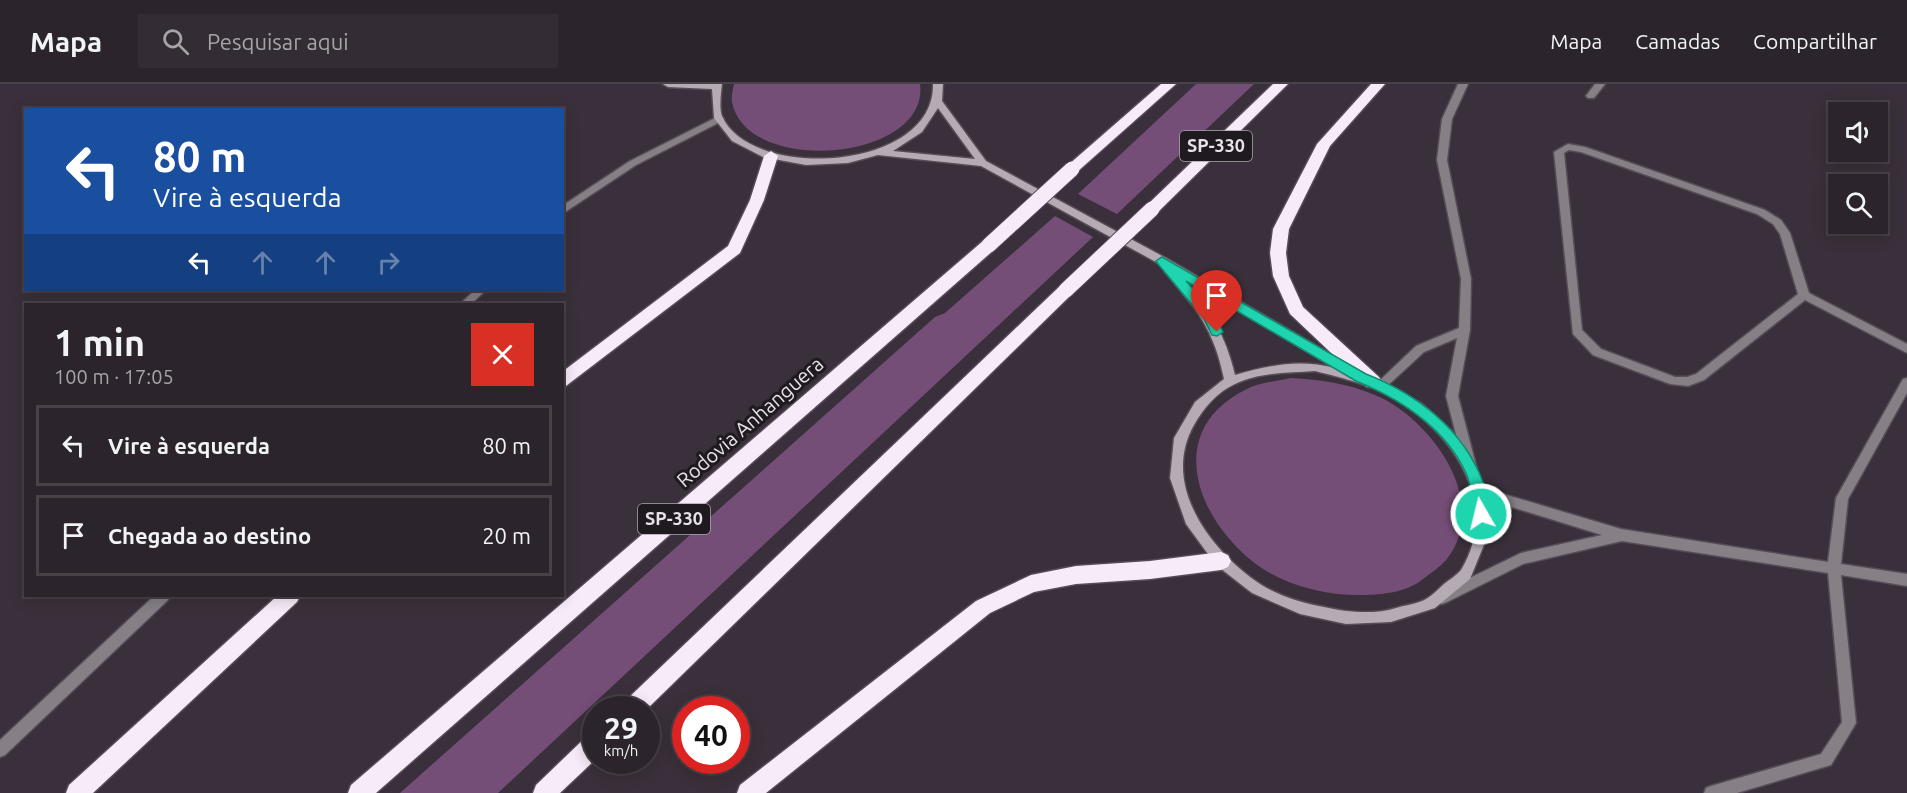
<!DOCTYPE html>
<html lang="pt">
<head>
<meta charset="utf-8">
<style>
	body { margin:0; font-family:Ubuntu,sans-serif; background:#342c34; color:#f1f3f6; height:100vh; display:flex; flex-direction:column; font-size:22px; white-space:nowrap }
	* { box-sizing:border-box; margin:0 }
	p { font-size:20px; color:#a6a4a9 }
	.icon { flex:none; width:33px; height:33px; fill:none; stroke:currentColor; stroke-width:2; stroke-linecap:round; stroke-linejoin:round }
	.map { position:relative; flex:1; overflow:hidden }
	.drawer { position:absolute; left:24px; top:219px; width:540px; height:294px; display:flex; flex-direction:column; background:#2c242c; border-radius:0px; box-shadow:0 3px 15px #0003,0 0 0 2px #484148 }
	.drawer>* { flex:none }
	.banner { position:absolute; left:24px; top:24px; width:540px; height:183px; border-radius:0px; box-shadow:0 3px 15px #0003,0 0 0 2px #484148; background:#1a4fa0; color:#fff; overflow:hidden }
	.controls { position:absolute; left:1828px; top:18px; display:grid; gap:12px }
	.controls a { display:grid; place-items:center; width:60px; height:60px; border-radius:0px; background:#2c242c; box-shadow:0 3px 15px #0003,0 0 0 2px #484148; font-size:30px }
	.speed { position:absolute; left:582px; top:612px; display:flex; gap:12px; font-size:30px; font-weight:700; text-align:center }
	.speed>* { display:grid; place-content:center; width:78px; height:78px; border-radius:50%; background:#2c242c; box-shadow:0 3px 15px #0003,0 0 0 2px #484148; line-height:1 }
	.speed small { font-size:15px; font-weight:400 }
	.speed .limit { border:9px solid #d22; background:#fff; color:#111 }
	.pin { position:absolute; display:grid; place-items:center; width:51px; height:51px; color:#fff; margin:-62px -26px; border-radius:50% 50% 50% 0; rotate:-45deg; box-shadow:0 0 6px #0007 }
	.pin .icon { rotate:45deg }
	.me { position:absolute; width:66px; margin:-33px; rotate:352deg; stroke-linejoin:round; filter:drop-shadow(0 0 4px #0008) }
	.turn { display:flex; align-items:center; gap:21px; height:126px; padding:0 30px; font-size:27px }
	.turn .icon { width:78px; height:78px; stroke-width:2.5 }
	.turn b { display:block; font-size:42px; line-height:51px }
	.lanes { display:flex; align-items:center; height:57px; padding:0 30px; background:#0003; justify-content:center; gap:30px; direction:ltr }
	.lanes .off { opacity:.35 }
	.round { display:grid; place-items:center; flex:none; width:63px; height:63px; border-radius:0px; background:#342c34 }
	.summary { display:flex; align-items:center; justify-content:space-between; height:102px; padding:0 30px }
	h1 { font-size:36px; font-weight:600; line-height:45px }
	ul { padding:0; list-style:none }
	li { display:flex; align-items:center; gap:18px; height:81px; margin:0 12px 9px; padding:0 18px; border:3px solid #484148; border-radius:0px }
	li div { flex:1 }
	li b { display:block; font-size:22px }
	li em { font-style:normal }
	header { display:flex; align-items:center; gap:36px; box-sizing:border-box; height:84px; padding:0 30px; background:#2c242c; border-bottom:2px solid #484148 }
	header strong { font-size:28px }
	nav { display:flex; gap:33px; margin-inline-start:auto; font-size:21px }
	.search { width:420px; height:54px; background:#342c34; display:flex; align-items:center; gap:15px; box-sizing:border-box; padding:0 21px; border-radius:0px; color:#a6a4a9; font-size:22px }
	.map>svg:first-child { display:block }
</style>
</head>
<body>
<header>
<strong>Mapa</strong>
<div class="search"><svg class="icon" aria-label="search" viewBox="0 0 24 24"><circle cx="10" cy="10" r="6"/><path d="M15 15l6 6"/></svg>Pesquisar aqui</div>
<nav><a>Mapa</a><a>Camadas</a><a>Compartilhar</a></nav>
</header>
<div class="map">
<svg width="1907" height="709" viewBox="0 0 1907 709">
	<rect width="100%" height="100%" fill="#3a303b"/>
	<g fill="#754e78">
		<path d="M734 0H920C930 77 746 93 732 18 731 13 733 5 734 0Z"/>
		<path d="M1196 0H1254L1117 130 1078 110Z"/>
		<path d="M1055 132 1093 153 498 709H400L935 233 945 229Z"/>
		<path d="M1291 294C1321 296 1347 299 1375 311 1430 334 1492 417 1447 475 1441 482 1431 489 1423 495 1408 508 1381 511 1363 511 1325 512 1282 501 1252 477 1192 428 1165 342 1251 303 1263 298 1279 297 1291 294Z"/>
	</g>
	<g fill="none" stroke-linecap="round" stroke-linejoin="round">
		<defs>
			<g id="lane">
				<path d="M1595 0H1605L1594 14H1588L1586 12Z"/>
				<path d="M1568 60 1585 63 1765 126 1781 136 1790 149 1809 209 1907 260V269L1805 216 1704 296 1688 302 1670 300 1593 271 1573 250 1554 68ZM1569 66 1581 68 1757 130 1773 140 1780 150 1798 210 1696 290 1687 293H1675L1601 265 1582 246 1564 69Z"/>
			</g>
			<g id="street">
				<path d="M1458 0H1468L1452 35 1447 76 1471 195 1470 246 1458 312 1477 385 1475 389H1467L1465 385 1446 312 1457 254 1424 268 1385 304 1381 305 1375 301 1416 262 1459 244 1461 195 1437 76 1442 35Z"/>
				<path d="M719 32 724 35 722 37 636 81 562 130V122L630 77Z"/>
				<path d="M475 206H486L471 220H460Z"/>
				<path d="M1907 294V309L1848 415 1841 480 1907 490V502L1841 491 1856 639 1831 681 1737 709H1704L1706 704 1711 702 1821 670 1842 638 1828 489 1622 457 1523 480 1447 518 1442 520 1437 518 1435 514 1437 510 1521 469 1602 451 1476 412 1474 408 1476 404 1480 403 1621 445 1828 478 1836 414 1903 295Z"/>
				<path d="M154 512H170L168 516 5 671 0 673V656Z"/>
			</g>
			<path id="secondary" d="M663 0H722C721 9 719 24 722 32 751 98 935 87 933 0H943L942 17 986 77 1166 174 1354 284 1355 289 1377 295 1422 320 1453 348 1475 381 1486 408 1488 451 1470 495 1435 524 1391 538 1346 540 1300 530 1252 509 1216 481 1186 440 1170 394 1174 354 1195 318 1224 295C1214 246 1197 225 1165 188V183L981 82 878 71 848 79 806 81 763 73 732 57 714 34 712 5 668 3ZM938 24 975 75 893 67 922 48ZM1183 194 1335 284C1299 275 1270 281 1235 291 1226 252 1209 224 1183 194ZM1315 287C1350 296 1386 304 1415 328 1463 366 1497 427 1461 486 1457 491 1449 496 1444 500 1438 505 1433 511 1426 515 1418 520 1405 521 1396 524 1374 531 1346 528 1324 523 1303 519 1279 512 1260 500 1211 467 1160 401 1194 341 1203 325 1217 308 1235 300 1260 288 1288 289 1315 287Z"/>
			<g id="highway">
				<path d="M1161 0H1176L1077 88H1067L1065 85 1067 82Z"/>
				<path d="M1273 0H1288L1157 129H1147L1144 125 1147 121Z"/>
				<path d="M1371 0H1385L1330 62 1289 145 1286 169 1289 192 1303 223 1379 293 1382 298 1379 303H1367L1290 230 1273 192 1270 169 1273 145 1317 60Z"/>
				<path d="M771 67 778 72 764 116 740 169 562 305V288L728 162 750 116 764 72Z"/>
				<path d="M989 156 995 157 997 161 995 165 376 709H348L351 701 983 157Z"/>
				<path d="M1066 200 1074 206 1072 210 646 626H621L623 619 1060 202Z"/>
				<path d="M1221 468 1228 471 1231 477 1228 483 1221 486 1150 495 1076 500 1034 508 990 529 766 709H737L740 701 976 517 1031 491 1076 482 1150 477Z"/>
				<path d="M277 512H300L297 518 93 709H66L69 701Z"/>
				<path d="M596 648V675L560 709H533L536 701 588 651Z"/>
			</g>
		</defs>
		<use href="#lane" stroke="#564c57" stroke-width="3"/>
		<use href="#street" stroke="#564c57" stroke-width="3"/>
		<use href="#secondary" stroke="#564c57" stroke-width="3"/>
		<use href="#highway" stroke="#564c57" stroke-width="3"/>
		<use href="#lane" fill="#868086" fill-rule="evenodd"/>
		<use href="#street" fill="#868086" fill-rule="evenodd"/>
		<use href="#secondary" fill="#b4abb4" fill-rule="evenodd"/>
		<use href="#highway" fill="#f8ebf9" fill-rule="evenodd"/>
		<defs>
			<g id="highway-bridge">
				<path d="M989 161 1072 85"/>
				<path d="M1066 206 1152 125"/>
			</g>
		</defs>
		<use href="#highway-bridge" stroke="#564c57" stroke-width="17" stroke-linecap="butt"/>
		<use href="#highway-bridge" stroke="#f8ebf9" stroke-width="15"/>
	</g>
	<path fill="#1fd5b0" stroke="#148a72" stroke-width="1.5" d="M1162 173 1366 290C1417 310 1463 345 1483 398 1487 408 1491 424 1486 434H1476C1470 421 1473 404 1466 389 1445 344 1400 315 1356 297L1186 197 1214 229 1223 248 1217 252 1212 251 1204 235 1158 180 1156 177Z"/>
	<g text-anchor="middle" stroke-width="6" stroke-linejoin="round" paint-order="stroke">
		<g fill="#1e1a1f" stroke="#aba5ac" stroke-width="1.5">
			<rect x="1180" y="47" width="72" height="30" rx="4.5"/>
			<rect x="638" y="420" width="72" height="30" rx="4.5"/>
		</g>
		<g font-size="18" font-weight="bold" fill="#e8e1e8">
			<text x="1216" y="68">SP-330</text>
			<text x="674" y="441">SP-330</text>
		</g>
		<g font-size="20" fill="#e8e1e8" stroke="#1e1a1f">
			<text transform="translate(750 338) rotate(-41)" y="7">Rodovia Anhanguera</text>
		</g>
	</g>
</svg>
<div class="controls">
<a><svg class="icon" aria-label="sound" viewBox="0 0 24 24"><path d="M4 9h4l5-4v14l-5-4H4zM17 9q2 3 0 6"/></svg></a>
<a><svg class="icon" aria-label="search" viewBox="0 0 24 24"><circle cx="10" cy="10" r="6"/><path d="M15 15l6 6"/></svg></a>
</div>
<div class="speed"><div>29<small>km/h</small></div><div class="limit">40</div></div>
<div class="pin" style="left:1217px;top:248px;background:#d93025"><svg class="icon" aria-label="arrive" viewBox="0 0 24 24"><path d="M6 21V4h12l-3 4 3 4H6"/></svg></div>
<svg class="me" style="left:1481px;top:430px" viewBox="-20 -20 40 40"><circle r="17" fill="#1fd5b0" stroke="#fff" stroke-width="3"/><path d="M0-11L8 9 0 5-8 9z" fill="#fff"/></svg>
<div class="banner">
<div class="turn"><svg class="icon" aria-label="left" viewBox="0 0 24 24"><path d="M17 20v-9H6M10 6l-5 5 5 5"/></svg><div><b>80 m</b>Vire à esquerda</div></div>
<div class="lanes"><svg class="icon" aria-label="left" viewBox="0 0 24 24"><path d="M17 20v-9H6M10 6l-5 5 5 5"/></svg><svg class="icon off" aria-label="ahead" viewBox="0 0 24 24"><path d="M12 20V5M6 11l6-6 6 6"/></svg><svg class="icon off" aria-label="ahead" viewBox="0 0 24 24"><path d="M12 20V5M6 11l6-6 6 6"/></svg><svg class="icon off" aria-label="right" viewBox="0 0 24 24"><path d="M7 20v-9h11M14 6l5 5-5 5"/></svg></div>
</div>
<section class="drawer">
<div class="summary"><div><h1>1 min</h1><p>100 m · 17:05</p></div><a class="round" style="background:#d93025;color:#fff"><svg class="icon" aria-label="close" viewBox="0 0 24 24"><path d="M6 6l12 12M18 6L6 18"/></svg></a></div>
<ul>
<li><svg class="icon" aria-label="left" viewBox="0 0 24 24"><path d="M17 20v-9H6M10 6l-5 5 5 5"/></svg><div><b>Vire à esquerda</b></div><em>80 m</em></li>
<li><svg class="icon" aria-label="arrive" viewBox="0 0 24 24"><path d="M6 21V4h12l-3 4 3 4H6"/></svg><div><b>Chegada ao destino</b></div><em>20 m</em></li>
</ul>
</section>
</div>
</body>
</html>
